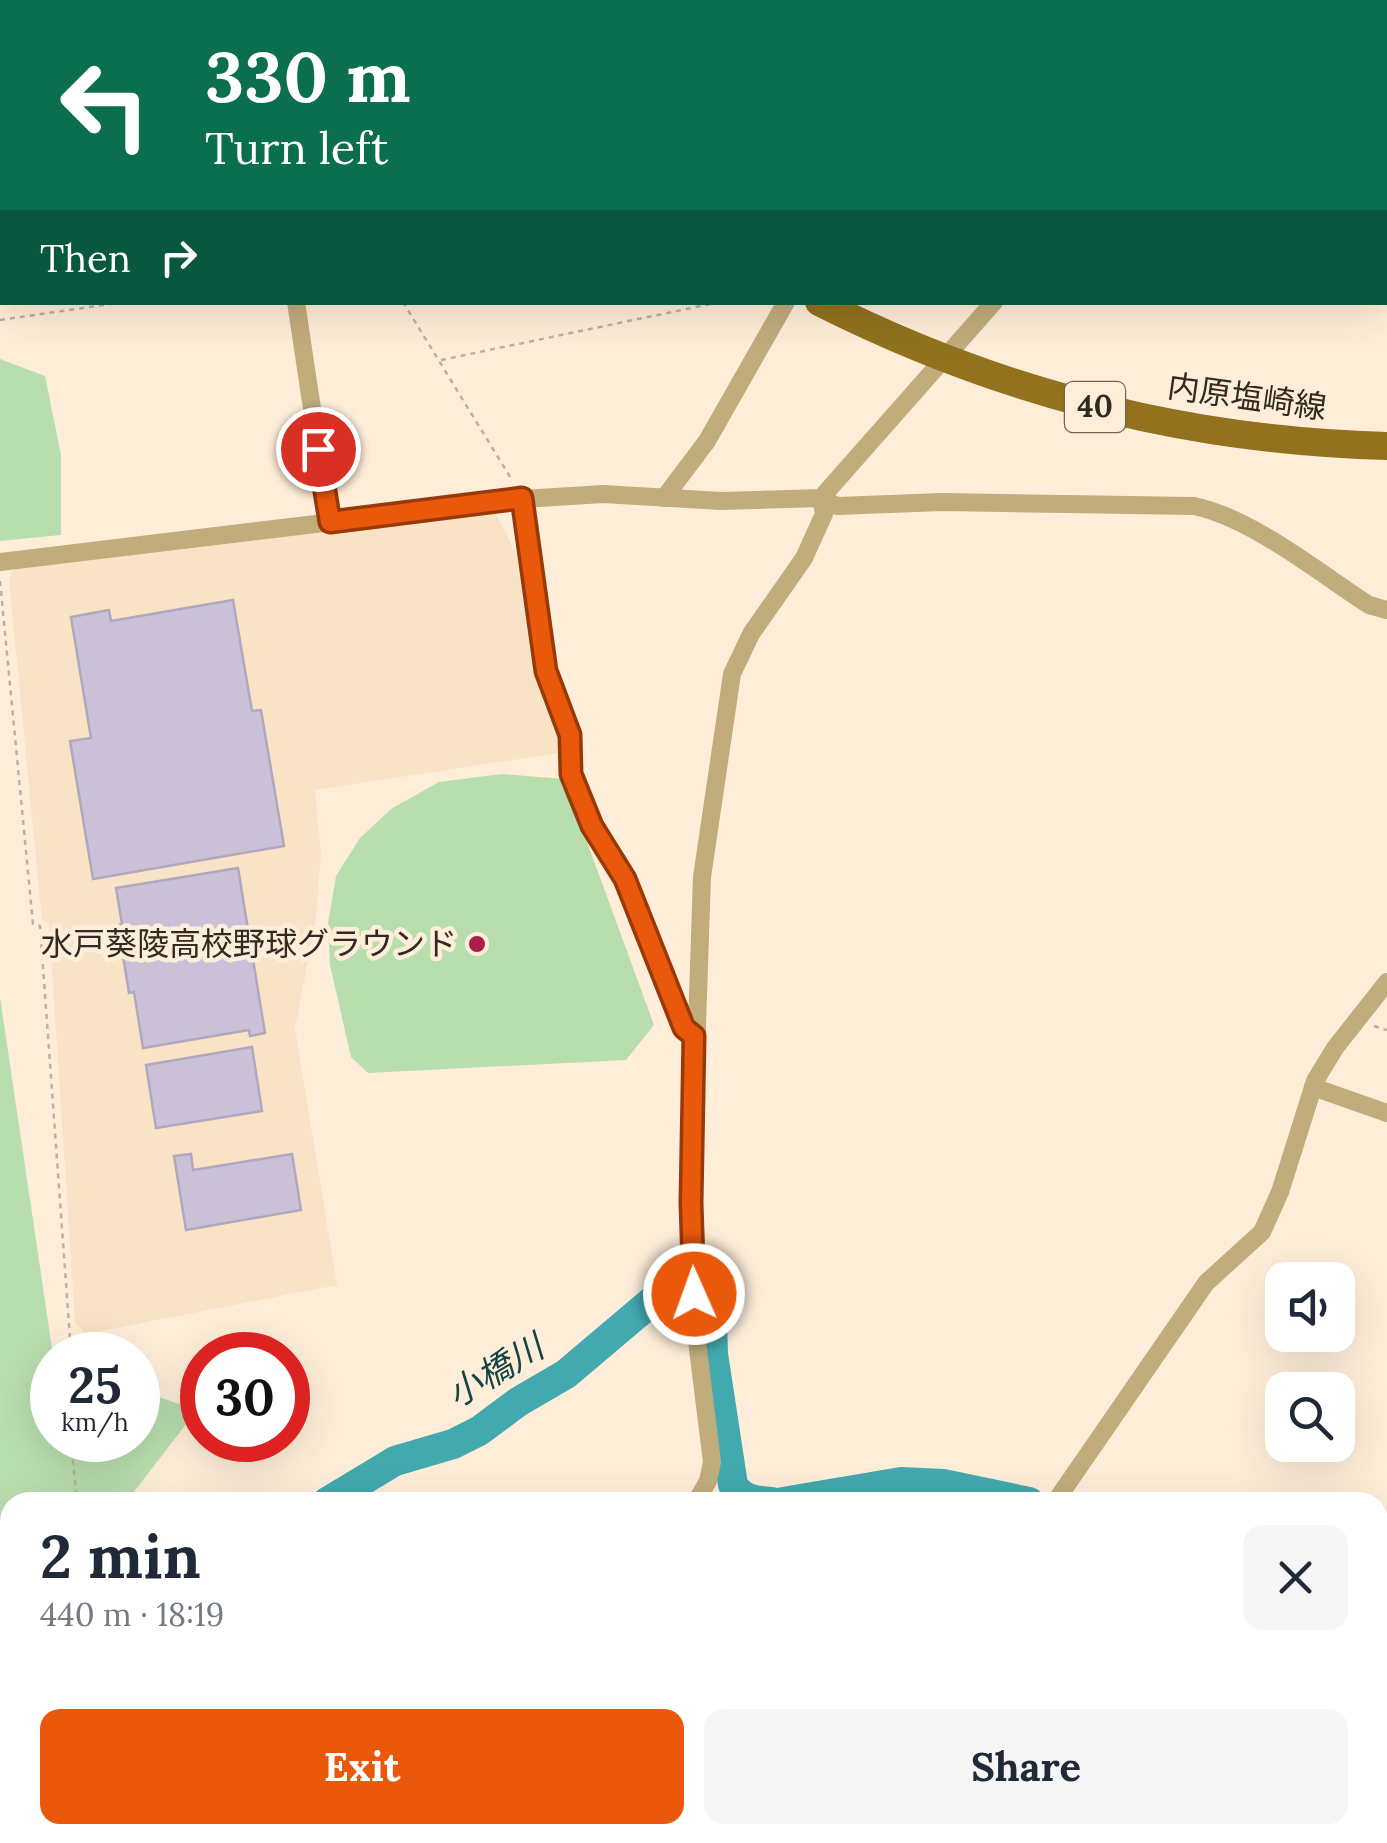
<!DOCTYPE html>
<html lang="en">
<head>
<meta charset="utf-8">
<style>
	body { margin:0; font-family:Lora,"Noto Sans JP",serif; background:#f6f6f7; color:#1f2937; height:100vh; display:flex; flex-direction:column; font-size:38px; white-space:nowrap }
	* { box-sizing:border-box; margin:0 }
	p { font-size:32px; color:#747a83 }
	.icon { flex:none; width:55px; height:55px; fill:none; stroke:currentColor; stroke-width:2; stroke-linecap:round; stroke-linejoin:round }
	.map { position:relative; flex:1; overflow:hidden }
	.sheet { position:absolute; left:0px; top:1492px; width:1388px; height:352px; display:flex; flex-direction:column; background:#fff; border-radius:30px 30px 0 0; box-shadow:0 10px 40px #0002 }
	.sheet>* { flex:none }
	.top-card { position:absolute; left:0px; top:0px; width:1388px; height:305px; box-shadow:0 10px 40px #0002; background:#0b6e4f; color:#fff; overflow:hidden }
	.fabs { position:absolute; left:1265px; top:1262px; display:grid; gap:20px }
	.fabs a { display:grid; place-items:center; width:90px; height:90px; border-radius:20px; background:#fff; box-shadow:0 10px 40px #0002; font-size:50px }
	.speed { position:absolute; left:30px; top:1332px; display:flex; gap:20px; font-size:50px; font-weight:700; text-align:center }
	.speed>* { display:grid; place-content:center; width:130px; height:130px; border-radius:50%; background:#fff; box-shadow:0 10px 40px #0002; line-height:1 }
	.speed small { font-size:25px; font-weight:400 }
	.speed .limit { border:15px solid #d22; background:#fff; color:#111 }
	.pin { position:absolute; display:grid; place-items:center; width:85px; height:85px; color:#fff; margin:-42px; border:5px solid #fff; border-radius:50%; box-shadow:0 2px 10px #0007 }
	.me { position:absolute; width:110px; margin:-55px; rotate:358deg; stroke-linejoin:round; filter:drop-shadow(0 0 8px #0008) }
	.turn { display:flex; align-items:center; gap:35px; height:210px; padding:0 40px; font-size:45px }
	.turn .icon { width:130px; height:130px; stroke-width:2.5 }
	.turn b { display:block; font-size:70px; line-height:85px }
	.then { display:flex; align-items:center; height:95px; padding:0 40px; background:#0003; gap:20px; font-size:38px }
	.round { display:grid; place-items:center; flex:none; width:105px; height:105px; border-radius:20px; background:#f6f6f7 }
	.overview { display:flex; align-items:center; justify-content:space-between; height:170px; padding:0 40px }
	h1 { font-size:60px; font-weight:700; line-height:75px }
	.primary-button { display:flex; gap:20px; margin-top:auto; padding:20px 40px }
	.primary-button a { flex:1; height:115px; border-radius:20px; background:#ea580c; color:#fff; font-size:40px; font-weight:700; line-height:115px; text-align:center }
	.primary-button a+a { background:#f6f6f7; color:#1f2937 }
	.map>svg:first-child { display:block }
</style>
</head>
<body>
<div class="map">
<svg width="1387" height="1843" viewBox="0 0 1387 1843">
	<rect width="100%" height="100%" fill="#feeed9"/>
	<path fill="#f8e3c7" d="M493 508 522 565 533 662 558 728 559 753 315 790 321 852 316 920 295 1028 337 1285 86 1334 75 1323 49 924 42 920 9 581 12 572 19 567Z"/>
	<g fill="#b9deae">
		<path d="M0 359 45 376 61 455V535L0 541Z"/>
		<path d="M501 774 564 779 654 1025 626 1060 368 1073 351 1057 330 965 328 923 336 876 360 838 391 809 439 782Z"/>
		<path d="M0 997 53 1355 52 1440H138V1390L197 1410 126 1502H10V1569L0 1572Z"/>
		<path d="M1086 1835H1193L1201 1843 1342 1835 1347 1843H1104Z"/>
	</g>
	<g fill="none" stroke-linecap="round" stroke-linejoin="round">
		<g stroke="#42a9ae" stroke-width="30">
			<path d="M706 1285 711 1284 713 1354 733 1485C743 1500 755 1501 772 1502"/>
			<path d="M327 1502 395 1461 453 1444 479 1431 518 1402 566 1374 670 1286H688"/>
			<path d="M783 1502 901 1482 943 1484 1029 1502"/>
			<path d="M0 1574 10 1568"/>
			<path d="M1378 1640 1387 1644"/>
		</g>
	</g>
	<g fill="#cac1d8" stroke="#b1a8be" stroke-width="2.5">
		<path d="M233 600 252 711 261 710 284 846 93 879 70 741 91 738 71 617 109 610 111 621Z"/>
		<path d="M238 868 265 1033 250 1036 249 1030 143 1048 134 992 129 993 118 925 122 924 116 888Z"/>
		<path d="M252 1047 262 1111 156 1128 146 1065Z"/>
		<path d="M191 1154 193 1170 292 1154 301 1210 186 1230 174 1156Z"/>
	</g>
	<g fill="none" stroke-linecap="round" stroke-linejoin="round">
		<g stroke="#beb1a0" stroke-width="2.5" stroke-dasharray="5 5" stroke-linecap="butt">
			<path d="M715 0 716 2"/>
			<path d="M403 302 512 480"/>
			<path d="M0 320 124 302"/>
			<path d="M441 360 720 302"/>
			<path d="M0 581 33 924 40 926 70 1338 64 1355"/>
			<path d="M1374 1026 1387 1030"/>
			<path d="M71 1440 77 1502"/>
			<path d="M0 1549 10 1547"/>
			<path d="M0 1820 10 1817"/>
			<path d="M164 1835 171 1843"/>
		</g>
		<g stroke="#c1ac7c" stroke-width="18">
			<path d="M1039 0 1042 2"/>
			<path d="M1266 2 1268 0"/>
			<path d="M0 82H2"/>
			<path d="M1385 263 1387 264"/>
			<path d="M296 302 329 522"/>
			<path d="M664 498 707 441 786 302"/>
			<path d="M821 498 837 506 942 502 1194 506C1252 518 1319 573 1369 605L1387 610"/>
			<path d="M523 499 546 671 570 735 571 774 592 827 625 879 685 1028 694 1035"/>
			<path d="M0 562 523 499 603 494 721 501 821 498 994 302"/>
			<path d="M1313 1087 1387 1113"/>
			<path d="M696 1502 708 1481 712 1462 695 1325 691 1203 702 877 732 674 751 634 804 558 824 514 821 498"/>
			<path d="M1055 1502 1206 1283 1262 1232 1280 1192 1315 1081 1335 1048 1387 982"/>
			<path d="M726 1835 730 1843"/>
			<path d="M902 1840 934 1835"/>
			<path d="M450 1843 456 1835"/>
		</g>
		<g stroke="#92721f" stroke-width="28">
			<path d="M238 0 243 2"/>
			<path d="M819 302C997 392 1188 441 1387 446"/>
		</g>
	</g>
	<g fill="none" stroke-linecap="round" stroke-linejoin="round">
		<defs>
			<path id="route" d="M318 449 330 522 522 498 546 671 570 735 571 774 592 826 625 879 684 1028 694 1036 691 1203 694 1294"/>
		</defs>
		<use href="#route" stroke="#983908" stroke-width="25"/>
		<use href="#route" stroke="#ea580c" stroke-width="18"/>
	</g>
	<circle fill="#ae1c4b" stroke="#feeed9" stroke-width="4" cx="477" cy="944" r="10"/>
	<g text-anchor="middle" stroke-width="9" stroke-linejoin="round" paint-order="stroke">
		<rect fill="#feeed9" stroke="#6e6559" stroke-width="2.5" x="1065" y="382" width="60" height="50" rx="8"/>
		<g font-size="30" font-weight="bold" fill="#302a22">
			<text x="1095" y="417">40</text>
		</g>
		<g font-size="32" fill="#302a22" stroke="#feeed9">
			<text transform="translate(1247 397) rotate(8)" y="11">内原塩崎線</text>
		</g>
		<g font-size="32" fill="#302a22" stroke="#feeed9" text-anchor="end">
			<text x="457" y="955">水戸葵陵高校野球グラウンド</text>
		</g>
		<g font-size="35" font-style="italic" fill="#164446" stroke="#feeed9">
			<text transform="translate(495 1371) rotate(-31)" y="12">小橋川</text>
		</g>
	</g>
</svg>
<div class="fabs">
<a><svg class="icon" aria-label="sound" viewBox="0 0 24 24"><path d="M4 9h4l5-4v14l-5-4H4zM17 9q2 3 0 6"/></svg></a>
<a><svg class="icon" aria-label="search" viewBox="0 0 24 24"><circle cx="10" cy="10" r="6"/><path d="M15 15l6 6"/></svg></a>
</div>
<div class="speed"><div>25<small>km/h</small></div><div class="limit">30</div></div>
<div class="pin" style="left:318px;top:449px;background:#d93025"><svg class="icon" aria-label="arrive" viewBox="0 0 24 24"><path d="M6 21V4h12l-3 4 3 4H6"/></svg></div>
<svg class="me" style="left:694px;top:1294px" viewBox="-20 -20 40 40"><circle r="17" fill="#ea580c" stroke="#fff" stroke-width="3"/><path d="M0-11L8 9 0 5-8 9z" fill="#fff"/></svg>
<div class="top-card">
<div class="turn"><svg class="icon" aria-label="left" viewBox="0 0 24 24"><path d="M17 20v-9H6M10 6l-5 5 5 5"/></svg><div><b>330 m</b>Turn left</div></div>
<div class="then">Then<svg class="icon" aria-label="right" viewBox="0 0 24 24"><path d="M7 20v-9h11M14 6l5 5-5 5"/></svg></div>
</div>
<section class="sheet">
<div class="overview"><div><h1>2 min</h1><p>440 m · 18:19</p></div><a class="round"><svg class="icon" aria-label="close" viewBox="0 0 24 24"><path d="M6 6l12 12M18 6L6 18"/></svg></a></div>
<div class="primary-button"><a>Exit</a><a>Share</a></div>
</section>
</div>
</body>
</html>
